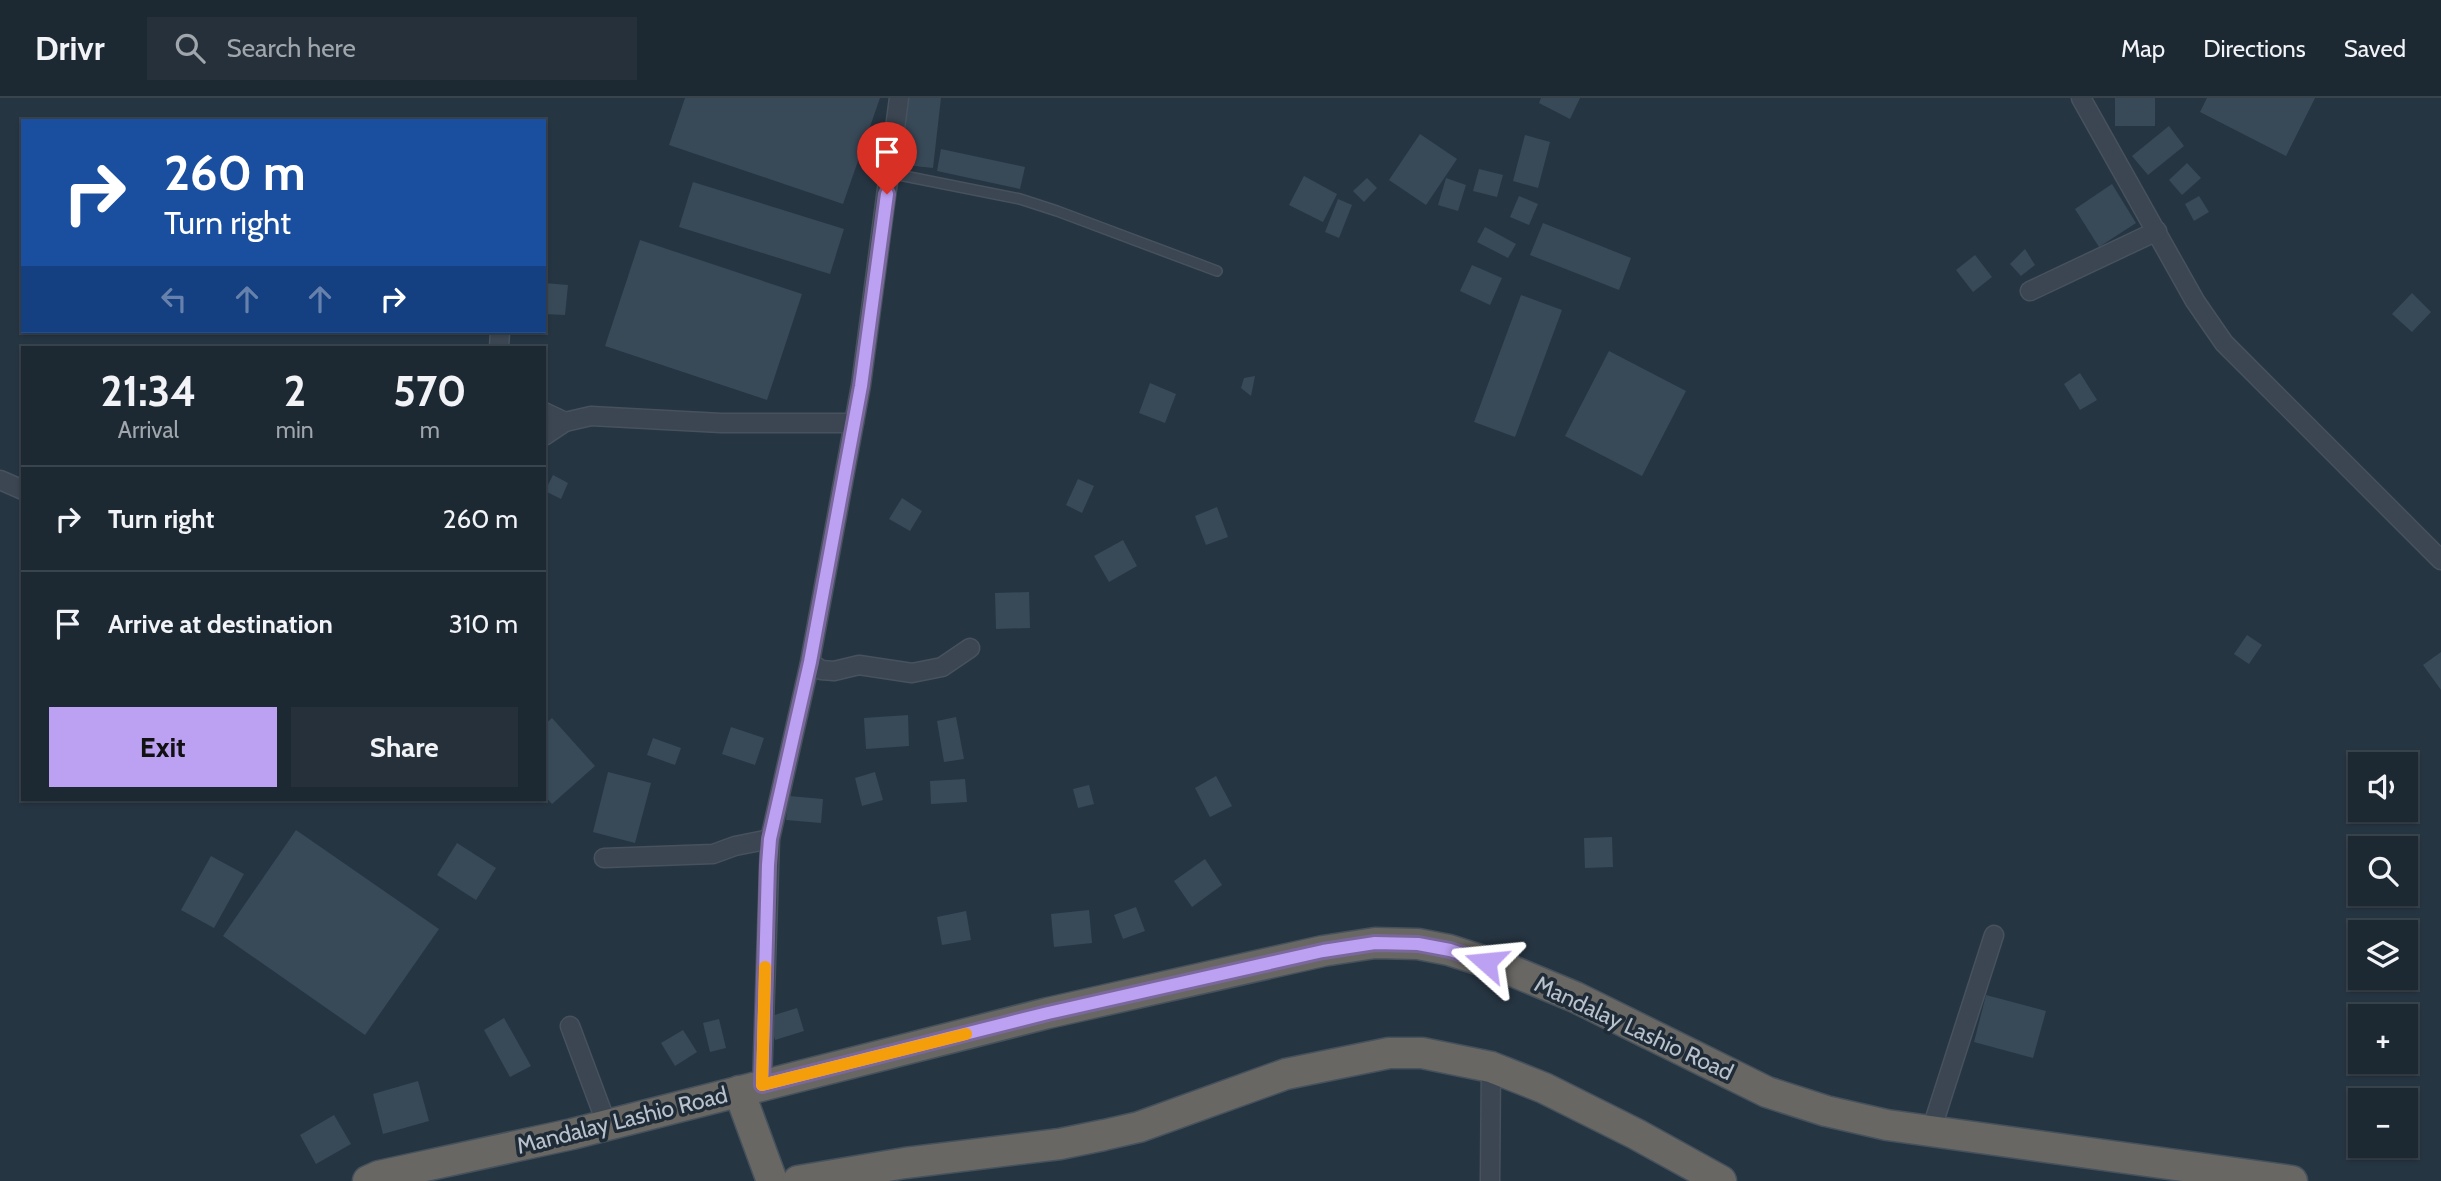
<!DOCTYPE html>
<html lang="en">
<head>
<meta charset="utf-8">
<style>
	body { margin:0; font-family:Cabin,sans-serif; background:#25303a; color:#f1f3f6; height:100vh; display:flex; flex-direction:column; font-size:26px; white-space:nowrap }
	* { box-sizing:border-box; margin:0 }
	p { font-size:23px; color:#a0a6ac }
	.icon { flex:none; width:38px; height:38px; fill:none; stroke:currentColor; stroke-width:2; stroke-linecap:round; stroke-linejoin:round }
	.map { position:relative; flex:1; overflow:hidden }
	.sheet { position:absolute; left:21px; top:248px; width:525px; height:455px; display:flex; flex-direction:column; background:#1c2832; border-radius:0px; box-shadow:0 2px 5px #0004,0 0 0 2px #3a444d }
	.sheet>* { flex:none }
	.guide { position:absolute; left:21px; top:21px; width:525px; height:214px; border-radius:0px; box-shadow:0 2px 5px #0004,0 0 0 2px #3a444d; background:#1a4fa0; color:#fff; overflow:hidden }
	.buttons { position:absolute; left:2348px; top:654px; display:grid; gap:14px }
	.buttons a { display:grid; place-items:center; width:70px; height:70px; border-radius:0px; background:#1c2832; box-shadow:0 2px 5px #0004,0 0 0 2px #3a444d; font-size:35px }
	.pin { position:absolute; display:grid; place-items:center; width:60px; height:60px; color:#fff; margin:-72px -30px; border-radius:50% 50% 50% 0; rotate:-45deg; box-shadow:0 0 7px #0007 }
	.pin .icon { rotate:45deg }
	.me { position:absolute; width:77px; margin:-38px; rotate:288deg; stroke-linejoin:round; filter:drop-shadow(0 0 5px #0008) }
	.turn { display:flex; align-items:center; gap:24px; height:147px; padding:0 28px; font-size:32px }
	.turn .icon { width:91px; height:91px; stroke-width:2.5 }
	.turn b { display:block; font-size:49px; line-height:60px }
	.lanes { display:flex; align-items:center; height:66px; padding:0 28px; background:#0003; justify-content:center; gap:35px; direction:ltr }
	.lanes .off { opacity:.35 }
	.eta { display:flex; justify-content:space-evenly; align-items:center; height:119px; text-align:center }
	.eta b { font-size:42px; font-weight:700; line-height:49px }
	.primary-button { display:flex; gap:14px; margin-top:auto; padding:14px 28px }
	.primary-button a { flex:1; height:80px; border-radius:0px; background:#bca0f2; color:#111; font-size:28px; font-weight:700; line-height:80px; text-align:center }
	.primary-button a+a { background:#25303a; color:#f1f3f6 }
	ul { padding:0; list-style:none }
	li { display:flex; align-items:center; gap:21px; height:105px; padding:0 28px; border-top:2px solid #3a444d }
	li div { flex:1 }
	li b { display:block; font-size:26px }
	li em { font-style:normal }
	header { display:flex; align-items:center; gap:42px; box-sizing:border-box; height:98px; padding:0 35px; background:#1c2832; border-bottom:2px solid #3a444d }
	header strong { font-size:33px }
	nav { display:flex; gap:38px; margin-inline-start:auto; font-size:24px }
	.search { width:490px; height:63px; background:#25303a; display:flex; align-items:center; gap:18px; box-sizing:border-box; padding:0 24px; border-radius:0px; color:#a0a6ac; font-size:26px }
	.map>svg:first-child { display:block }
</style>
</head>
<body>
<header>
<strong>Drivr</strong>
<div class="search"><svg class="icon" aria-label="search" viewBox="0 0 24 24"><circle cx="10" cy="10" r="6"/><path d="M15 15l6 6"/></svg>Search here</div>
<nav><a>Map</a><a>Directions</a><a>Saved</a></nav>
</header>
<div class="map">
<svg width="2441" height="1083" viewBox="0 0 2441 1083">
	<rect width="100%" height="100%" fill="#263542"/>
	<g fill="#384958">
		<path d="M685 0H880L843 106 669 47Z"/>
		<path d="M903 0H941L933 70 896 66Z"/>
		<path d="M1541 0H1580L1570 21 1539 5Z"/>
		<rect x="2115" y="0" width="40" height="28"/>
		<path d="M2207 0H2315L2286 58 2200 14Z"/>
		<path d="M2169 28 2184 48 2148 77 2132 58Z"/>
		<path d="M1420 36 1457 61 1426 107 1389 82Z"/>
		<path d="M1525 37 1550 44 1538 90 1513 83Z"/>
		<path d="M941 51 1025 69 1020 91 937 73Z"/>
		<path d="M2187 65 2201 80 2182 97 2169 82Z"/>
		<path d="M1479 71 1503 77 1497 99 1473 93Z"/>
		<path d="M1304 78 1337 96 1323 124 1289 107Z"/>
		<path d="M1367 80 1377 90 1364 104 1353 93Z"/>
		<path d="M1446 80 1466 87 1458 113 1438 107Z"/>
		<path d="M693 84 844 131 830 176 679 129Z"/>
		<path d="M2112 86 2136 125 2099 149 2075 111Z"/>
		<path d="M1519 98 1538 106 1529 127 1510 119Z"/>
		<path d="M2199 98 2209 114 2194 123 2185 106Z"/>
		<path d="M1338 101 1352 107 1339 140 1325 134Z"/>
		<path d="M1543 125 1631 160 1619 192 1530 157Z"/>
		<path d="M1485 129 1516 146 1508 160 1477 144Z"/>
		<path d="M640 142 802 196 767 302 605 248Z"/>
		<path d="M2025 151 2035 167 2021 178 2010 166Z"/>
		<path d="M1975 157 1992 179 1973 194 1956 172Z"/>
		<path d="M1472 167 1502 180 1490 207 1460 193Z"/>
		<path d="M544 185 568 187 565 217 544 216Z"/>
		<path d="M2412 195 2431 214 2412 234 2392 216Z"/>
		<path d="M1521 197 1562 212 1515 339 1474 324Z"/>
		<path d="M1609 253 1686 293 1642 378 1565 338Z"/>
		<path d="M2080 275 2097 302 2080 312 2064 286Z"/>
		<path d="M1255 278 1251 298 1241 290 1244 280Z"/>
		<path d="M1150 285 1176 296 1165 325 1139 315Z"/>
		<path d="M553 377 568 385 561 401 545 393Z"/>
		<path d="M1078 381 1094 388 1082 415 1066 407Z"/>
		<path d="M902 400 922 413 910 433 889 421Z"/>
		<path d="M1217 409 1228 439 1206 447 1195 418Z"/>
		<path d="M1123 442 1137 468 1109 484 1094 458Z"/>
		<path d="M1029 494 1030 530 996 531 995 495Z"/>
		<path d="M2247 537 2262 547 2249 566 2234 556Z"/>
		<path d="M2441 554V592L2423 567Z"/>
		<path d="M908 617 909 648 866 651 864 620Z"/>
		<path d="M956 619 964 661 944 664 937 623Z"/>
		<path d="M552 620 595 668 552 706 544 697V627Z"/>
		<path d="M731 629 764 640 755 667 722 656Z"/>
		<path d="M653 640 681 650 675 667 647 657Z"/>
		<path d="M608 674 651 685 635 745 593 734Z"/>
		<path d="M875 674 883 702 862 708 855 680Z"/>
		<path d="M1216 678 1232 708 1210 719 1195 690Z"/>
		<path d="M965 681 967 704 931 706 930 683Z"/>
		<path d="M1089 687 1094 706 1078 710 1073 691Z"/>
		<path d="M789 698 823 701 821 725 786 722Z"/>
		<path d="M296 732 439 831 365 937 223 838Z"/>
		<path d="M1612 739 1613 769 1585 770 1584 740Z"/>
		<path d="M457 745 496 770 476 802 437 777Z"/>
		<path d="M211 758 244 776 214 830 181 812Z"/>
		<path d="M1205 761 1222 787 1192 809 1174 783Z"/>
		<path d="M1136 809 1145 833 1123 841 1114 817Z"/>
		<path d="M1089 812 1092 845 1054 849 1051 816Z"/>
		<path d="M966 813 971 842 942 847 937 819Z"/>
		<path d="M1986 897 2046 913 2033 960 1974 944Z"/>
		<path d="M797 910 804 933 775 942 768 919Z"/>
		<path d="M504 920 531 968 510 979 484 932Z"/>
		<path d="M719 921 726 950 710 954 703 925Z"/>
		<path d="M683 932 697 954 675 968 661 945Z"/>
		<path d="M418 983 429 1023 383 1036 373 996Z"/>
		<path d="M334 1017 351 1046 316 1066 300 1037Z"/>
	</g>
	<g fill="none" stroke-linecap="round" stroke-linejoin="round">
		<defs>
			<path id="service" d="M889 75 1020 101 1057 113 1217 173"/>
			<g id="minor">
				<path d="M2081 0 2195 203 2224 245 2441 462"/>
				<path d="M2030 193 2157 133"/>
				<path d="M499 250 500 233"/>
				<path d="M544 314 565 324"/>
				<path d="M544 338 565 324 591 318 721 325H854"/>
				<path d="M0 382 23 392"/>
				<path d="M810 564 821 572 834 573 859 567 912 575 942 569 970 550"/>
				<path d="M604 760 713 756 735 748 770 741"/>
				<path d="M570 928 607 1027"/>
				<path d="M762 987 770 741 810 564 861 287 899 0"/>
				<path d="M1931 1033 1994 837"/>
				<path d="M1490 1083 1491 969"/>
			</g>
			<g id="trunk">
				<path d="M739 993 772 1083"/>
				<path d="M368 1083 379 1078 572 1036 1048 915 1323 853 1375 845 1418 846 1449 852 1505 870 1575 899 1767 994 1826 1013 1887 1027 2292 1083"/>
				<path d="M798 1083 905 1065 1060 1046 1104 1037 1139 1029 1286 976 1389 955H1422L1491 969 1544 990 1636 1036 1721 1083"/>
			</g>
		</defs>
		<use href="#service" stroke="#47525e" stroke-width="12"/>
		<use href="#minor" stroke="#47525e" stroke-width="21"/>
		<use href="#trunk" stroke="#45515c" stroke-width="33"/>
		<use href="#service" stroke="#3b4652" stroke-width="9"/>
		<use href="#minor" stroke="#3b4652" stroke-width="18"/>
		<use href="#trunk" stroke="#686764" stroke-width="30"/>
	</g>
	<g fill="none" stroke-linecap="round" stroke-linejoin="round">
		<defs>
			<path id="route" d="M887 96 861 288 810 564 770 741 768 767 762 987 1048 915 1323 853 1375 845 1418 846 1450 852 1486 864"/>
		</defs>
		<use href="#route" stroke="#7a689d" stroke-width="18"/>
		<use href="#route" stroke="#bca0f2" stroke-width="12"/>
		<path stroke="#f59e0b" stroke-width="12" d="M765 869 762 987 966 936"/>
	</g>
	<g text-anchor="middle" stroke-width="7" stroke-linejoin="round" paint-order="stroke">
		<g font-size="23" fill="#b8c1cc" stroke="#1f2b37">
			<text transform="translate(1634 930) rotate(25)" y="8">Mandalay Lashio Road</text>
			<text transform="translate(622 1022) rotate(-14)" y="8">Mandalay Lashio Road</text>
		</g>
	</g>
</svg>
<div class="buttons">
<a><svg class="icon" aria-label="sound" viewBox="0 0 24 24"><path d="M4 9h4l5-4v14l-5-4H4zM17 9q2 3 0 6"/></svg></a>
<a><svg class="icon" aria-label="search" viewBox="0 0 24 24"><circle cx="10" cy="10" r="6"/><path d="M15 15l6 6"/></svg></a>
<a><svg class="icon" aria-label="layers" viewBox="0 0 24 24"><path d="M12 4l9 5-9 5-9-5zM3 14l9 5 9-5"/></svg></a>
<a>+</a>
<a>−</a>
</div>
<div class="pin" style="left:887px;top:96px;background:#d93025"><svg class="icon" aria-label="arrive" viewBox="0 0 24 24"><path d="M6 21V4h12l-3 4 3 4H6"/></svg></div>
<svg class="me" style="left:1486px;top:864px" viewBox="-20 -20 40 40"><path d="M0-17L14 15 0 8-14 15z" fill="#bca0f2" stroke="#fff" stroke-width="4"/></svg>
<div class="guide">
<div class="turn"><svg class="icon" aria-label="right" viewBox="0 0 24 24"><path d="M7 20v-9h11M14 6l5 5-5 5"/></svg><div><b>260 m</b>Turn right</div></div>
<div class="lanes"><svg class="icon off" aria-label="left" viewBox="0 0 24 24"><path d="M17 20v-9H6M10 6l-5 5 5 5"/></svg><svg class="icon off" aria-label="ahead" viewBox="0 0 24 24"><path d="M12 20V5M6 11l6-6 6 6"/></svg><svg class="icon off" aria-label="ahead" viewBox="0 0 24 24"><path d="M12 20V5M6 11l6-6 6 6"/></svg><svg class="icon" aria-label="right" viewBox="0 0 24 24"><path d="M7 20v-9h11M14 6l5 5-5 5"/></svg></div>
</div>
<section class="sheet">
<div class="eta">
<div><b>21:34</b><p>Arrival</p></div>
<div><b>2</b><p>min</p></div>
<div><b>570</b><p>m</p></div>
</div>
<ul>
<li><svg class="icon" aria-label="right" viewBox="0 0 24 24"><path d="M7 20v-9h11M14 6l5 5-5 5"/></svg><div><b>Turn right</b></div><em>260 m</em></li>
<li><svg class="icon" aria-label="arrive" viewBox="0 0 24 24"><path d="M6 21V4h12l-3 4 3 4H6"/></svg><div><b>Arrive at destination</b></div><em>310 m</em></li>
</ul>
<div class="primary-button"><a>Exit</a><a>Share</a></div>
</section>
</div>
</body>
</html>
